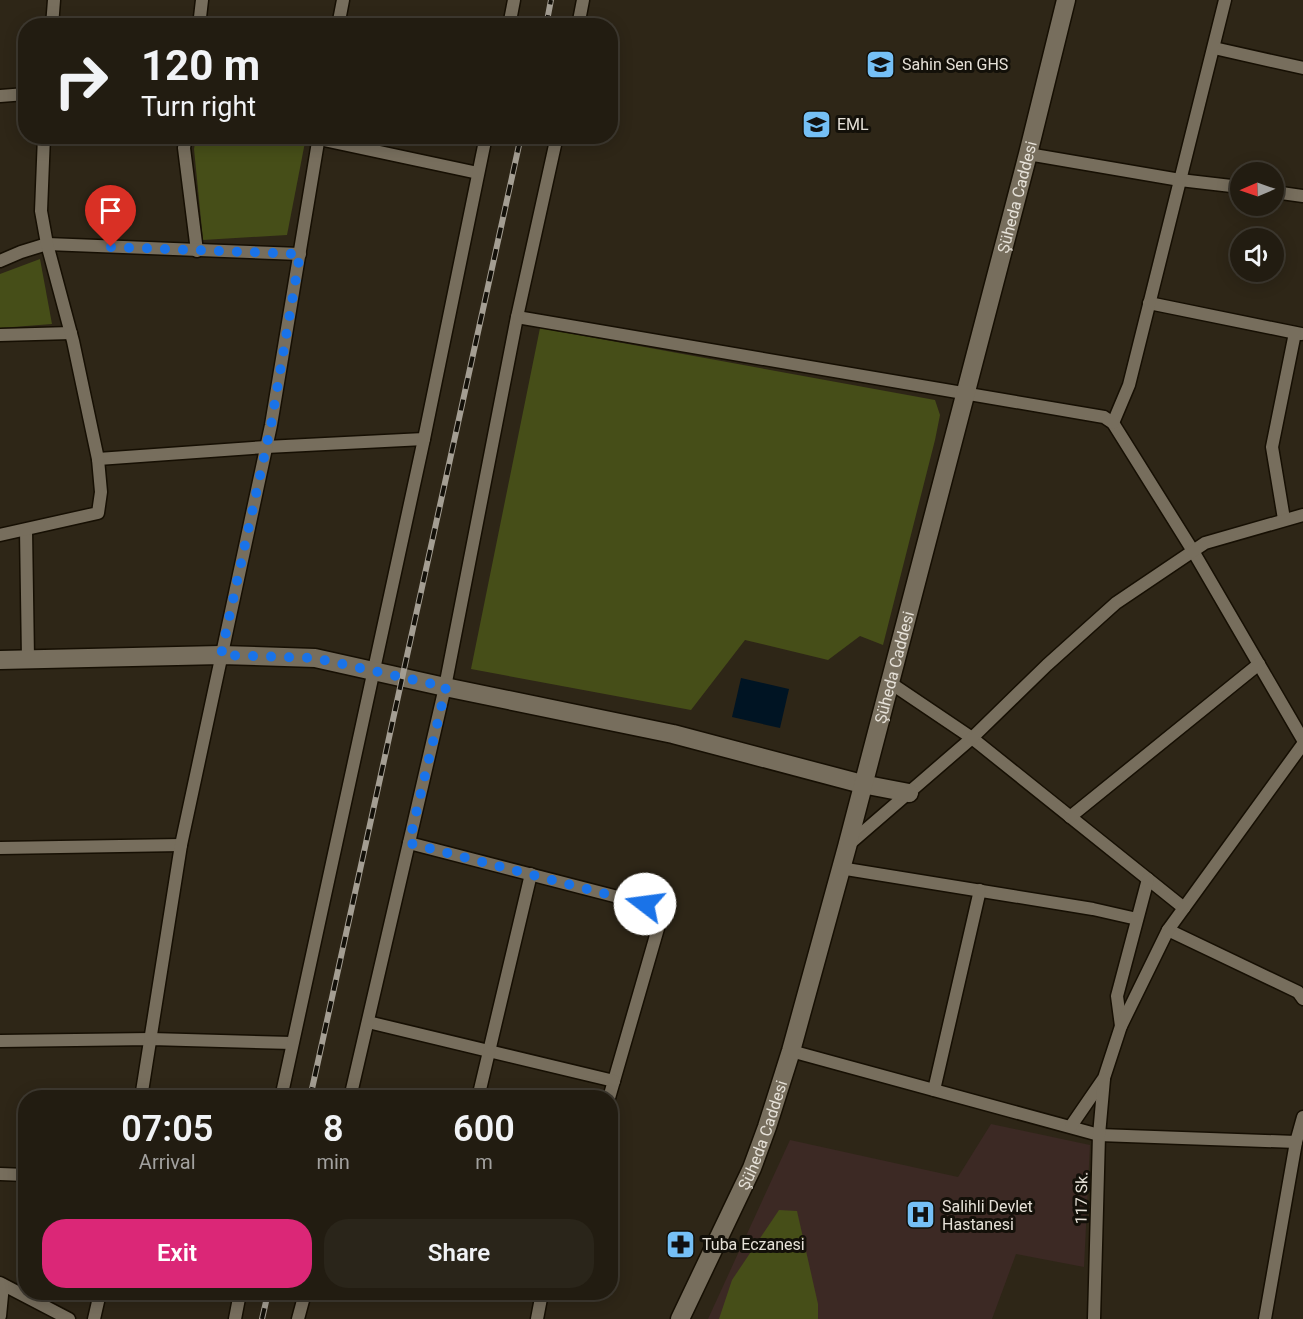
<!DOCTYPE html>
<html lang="en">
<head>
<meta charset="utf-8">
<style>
	body { margin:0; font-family:Roboto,sans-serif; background:#2a251a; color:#f1f3f6; height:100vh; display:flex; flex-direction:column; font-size:22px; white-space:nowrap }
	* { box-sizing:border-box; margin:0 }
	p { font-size:20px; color:#a2a19f }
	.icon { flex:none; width:33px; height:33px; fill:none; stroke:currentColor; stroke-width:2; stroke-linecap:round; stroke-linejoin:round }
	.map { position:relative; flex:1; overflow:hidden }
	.drawer { position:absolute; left:18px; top:1090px; width:600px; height:210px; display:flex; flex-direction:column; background:#221c11; border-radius:24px; box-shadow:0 3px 15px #0003,0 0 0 2px #3f3a31 }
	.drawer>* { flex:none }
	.guide { position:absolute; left:18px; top:18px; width:600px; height:126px; border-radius:24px; box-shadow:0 3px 15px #0003,0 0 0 2px #3f3a31; background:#221c11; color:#f1f3f6; overflow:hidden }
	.needle { width:39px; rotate:268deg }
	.fabs { position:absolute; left:1230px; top:162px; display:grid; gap:12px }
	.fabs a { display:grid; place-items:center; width:54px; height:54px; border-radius:50%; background:#221c11; box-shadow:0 3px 15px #0003,0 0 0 2px #3f3a31; font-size:30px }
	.pin { position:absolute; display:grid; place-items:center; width:51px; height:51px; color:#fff; margin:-62px -26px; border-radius:50% 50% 50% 0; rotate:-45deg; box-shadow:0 0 6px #0007 }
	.pin .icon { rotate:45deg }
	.me { position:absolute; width:66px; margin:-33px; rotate:285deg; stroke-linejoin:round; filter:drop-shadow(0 0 4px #0008) }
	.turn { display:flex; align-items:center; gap:21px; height:126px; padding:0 24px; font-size:27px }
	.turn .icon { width:78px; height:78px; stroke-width:2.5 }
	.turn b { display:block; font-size:42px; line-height:51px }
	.eta { display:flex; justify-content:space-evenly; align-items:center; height:102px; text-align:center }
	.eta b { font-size:36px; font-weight:600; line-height:42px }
	.button { display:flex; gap:12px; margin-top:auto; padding:12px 24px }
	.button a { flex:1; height:69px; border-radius:24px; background:#db2777; color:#fff; font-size:24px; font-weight:600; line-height:69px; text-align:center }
	.button a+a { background:#2a251a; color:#f1f3f6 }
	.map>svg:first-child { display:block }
</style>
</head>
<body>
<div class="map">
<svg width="1303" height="1319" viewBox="0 0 1303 1319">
	<rect width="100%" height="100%" fill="#2e2617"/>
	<path fill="#3c2924" d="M991 1124 1090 1145 1084 1267 1016 1254 992 1319H708L790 1140 958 1177Z"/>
	<g fill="#464e18">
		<path d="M196 137H306L287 235 203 240 194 149Z"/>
		<path d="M40 259 52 324 0 328V274Z"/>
		<path d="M540 328 935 400 940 415 935 440 883 645 860 636 828 660 745 640 691 710 471 669Z"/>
		<path d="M779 1210 797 1211 818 1304V1319H719L732 1280Z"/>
	</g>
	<path fill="#001423" d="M741 678 789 689 780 728 732 717Z"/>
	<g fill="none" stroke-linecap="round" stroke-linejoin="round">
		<defs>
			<g id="street">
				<path d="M52 26 54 0"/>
				<path d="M199 26 202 0"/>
				<path d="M338 26 343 0"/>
				<path d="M509 26 514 0"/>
				<path d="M578 26 583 0"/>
				<path d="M1214 48 1303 68"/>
				<path d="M0 96 26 94"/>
				<path d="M186 136 184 148 197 251"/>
				<path d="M319 139 478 173"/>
				<path d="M1028 154 1180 180 1240 187"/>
				<path d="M1274 192 1303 196"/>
				<path d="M0 261 21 252 47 244 300 254"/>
				<path d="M1149 303 1301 334"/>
				<path d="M517 317 1104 417 1113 423 1193 551 1303 740"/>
				<path d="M0 335 71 333"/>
				<path d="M1113 423 1129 385 1225 0"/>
				<path d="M98 459 266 447 424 439"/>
				<path d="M1284 519 1272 447 1295 333"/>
				<path d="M26 530 28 659"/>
				<path d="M0 535 98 513 101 492 98 459 73 341 47 244 41 211 44 136"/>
				<path d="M889 682 972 738 1184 908"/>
				<path d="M1070 817 1259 664"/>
				<path d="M409 843 645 904 655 914 659 925 609 1098"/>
				<path d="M847 846 972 738 1047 665 1116 603 1205 543 1303 515"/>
				<path d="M0 848 181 845"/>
				<path d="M840 868 1093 909 1137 919"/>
				<path d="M1168 930 1298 992 1303 999"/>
				<path d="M368 1022 614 1081"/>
				<path d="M1121 1026 1117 996 1148 879"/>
				<path d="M0 1041 151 1039 292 1043"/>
				<path d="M791 1051 1099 1135 1296 1142"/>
				<path d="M934 1090 980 890"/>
				<path d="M141 1098 181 845 271 425 319 136"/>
				<path d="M281 1098 424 439 486 136"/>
				<path d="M350 1098 445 687 517 317 557 136"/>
				<path d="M478 1098 531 874"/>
				<path d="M1071 1126 1104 1078 1121 1026 1168 930 1303 744"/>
				<path d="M0 1174 26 1175"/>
				<path d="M0 1283 69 1319"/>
				<path d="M0 1316 3 1285"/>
				<path d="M94 1319 100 1293"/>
				<path d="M235 1319 240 1293"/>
				<path d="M298 1319 305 1293"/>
				<path d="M537 1319 542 1293"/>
				<path d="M1094 1319 1099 1135 1104 1079"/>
				<path d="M1265 1319 1296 1142 1303 1117"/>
			</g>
			<g id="secondary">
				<path d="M0 660 221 655 315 658 445 687 673 734 862 784 909 793"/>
				<path id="s1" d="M680 1319 752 1168 767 1127 791 1051 847 847 1028 154 1066 0"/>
			</g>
		</defs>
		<use href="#street" stroke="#160f03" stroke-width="15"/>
		<use href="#secondary" stroke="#160f03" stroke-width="21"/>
		<use href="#street" stroke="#776e5d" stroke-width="12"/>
		<use href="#secondary" stroke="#776e5d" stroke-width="18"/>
		<defs>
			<g id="rail">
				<path d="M546 26 551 0"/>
				<path d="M310 1098 521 136"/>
				<path d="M262 1319 268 1293"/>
			</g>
		</defs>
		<use href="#rail" stroke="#a49e93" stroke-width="6"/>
		<use href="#rail" stroke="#131009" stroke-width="4" stroke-dasharray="11" stroke-linecap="butt"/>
	</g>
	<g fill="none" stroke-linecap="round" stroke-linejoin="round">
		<path stroke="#1a73e8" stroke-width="10" stroke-dasharray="0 18" d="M111 247 300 254 271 425 221 655 315 658 446 687 409 843 645 904"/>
	</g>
	<defs>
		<symbol id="school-square" viewBox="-11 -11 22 22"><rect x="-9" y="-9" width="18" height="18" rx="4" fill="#75c0f6" stroke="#131009"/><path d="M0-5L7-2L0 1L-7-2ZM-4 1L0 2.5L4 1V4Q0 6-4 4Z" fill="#111"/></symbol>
		<symbol id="hospital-square" viewBox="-11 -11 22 22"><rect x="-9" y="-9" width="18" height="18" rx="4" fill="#75c0f6" stroke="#131009"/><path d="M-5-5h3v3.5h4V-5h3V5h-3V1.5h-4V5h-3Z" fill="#111"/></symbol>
		<symbol id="pharmacy-square" viewBox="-11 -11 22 22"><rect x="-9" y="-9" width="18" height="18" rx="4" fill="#75c0f6" stroke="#131009"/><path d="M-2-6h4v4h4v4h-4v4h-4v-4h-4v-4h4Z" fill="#111"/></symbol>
	</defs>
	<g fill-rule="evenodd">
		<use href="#school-square" x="864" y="48" width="33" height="33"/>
		<use href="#school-square" x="800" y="108" width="33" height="33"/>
		<use href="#hospital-square" x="904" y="1198" width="33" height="33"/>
		<use href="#pharmacy-square" x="664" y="1228" width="33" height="33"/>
	</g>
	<g text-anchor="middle" stroke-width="6" stroke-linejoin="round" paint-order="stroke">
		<g font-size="16" fill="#e6e1d8" stroke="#131009" text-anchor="start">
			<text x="902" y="70">Sahin Sen GHS</text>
			<text x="837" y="130">EML</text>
			<text x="942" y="1212">Salihli Devlet<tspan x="942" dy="18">Hastanesi</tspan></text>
			<text x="702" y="1250">Tuba Eczanesi</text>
		</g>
		<g font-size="16" fill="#e6e1d8" stroke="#131009">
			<text dy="6" stroke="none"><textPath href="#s1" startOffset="1174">Şüheda Caddesi</textPath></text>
			<text dy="6" stroke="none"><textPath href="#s1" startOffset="688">Şüheda Caddesi</textPath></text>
			<text dy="6" stroke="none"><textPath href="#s1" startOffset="202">Şüheda Caddesi</textPath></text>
			<text transform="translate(1081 1198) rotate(-89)" y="6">117 Sk.</text>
		</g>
	</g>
</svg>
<div class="fabs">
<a><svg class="needle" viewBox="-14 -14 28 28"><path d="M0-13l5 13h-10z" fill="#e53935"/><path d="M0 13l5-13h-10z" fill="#a2a19f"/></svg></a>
<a><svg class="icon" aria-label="sound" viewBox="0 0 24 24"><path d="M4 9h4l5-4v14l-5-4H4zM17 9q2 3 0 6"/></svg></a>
</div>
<div class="pin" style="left:111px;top:247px;background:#d93025"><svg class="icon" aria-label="arrive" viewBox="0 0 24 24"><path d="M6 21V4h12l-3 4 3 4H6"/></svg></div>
<svg class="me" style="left:645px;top:904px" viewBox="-20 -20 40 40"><circle r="19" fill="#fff"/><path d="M0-13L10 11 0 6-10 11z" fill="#1a73e8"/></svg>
<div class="guide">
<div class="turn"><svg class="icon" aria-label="right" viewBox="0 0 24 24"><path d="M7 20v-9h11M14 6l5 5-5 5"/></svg><div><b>120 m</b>Turn right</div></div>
</div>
<section class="drawer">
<div class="eta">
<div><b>07:05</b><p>Arrival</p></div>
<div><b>8</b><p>min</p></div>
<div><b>600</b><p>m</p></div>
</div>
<div class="button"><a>Exit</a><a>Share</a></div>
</section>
</div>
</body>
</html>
